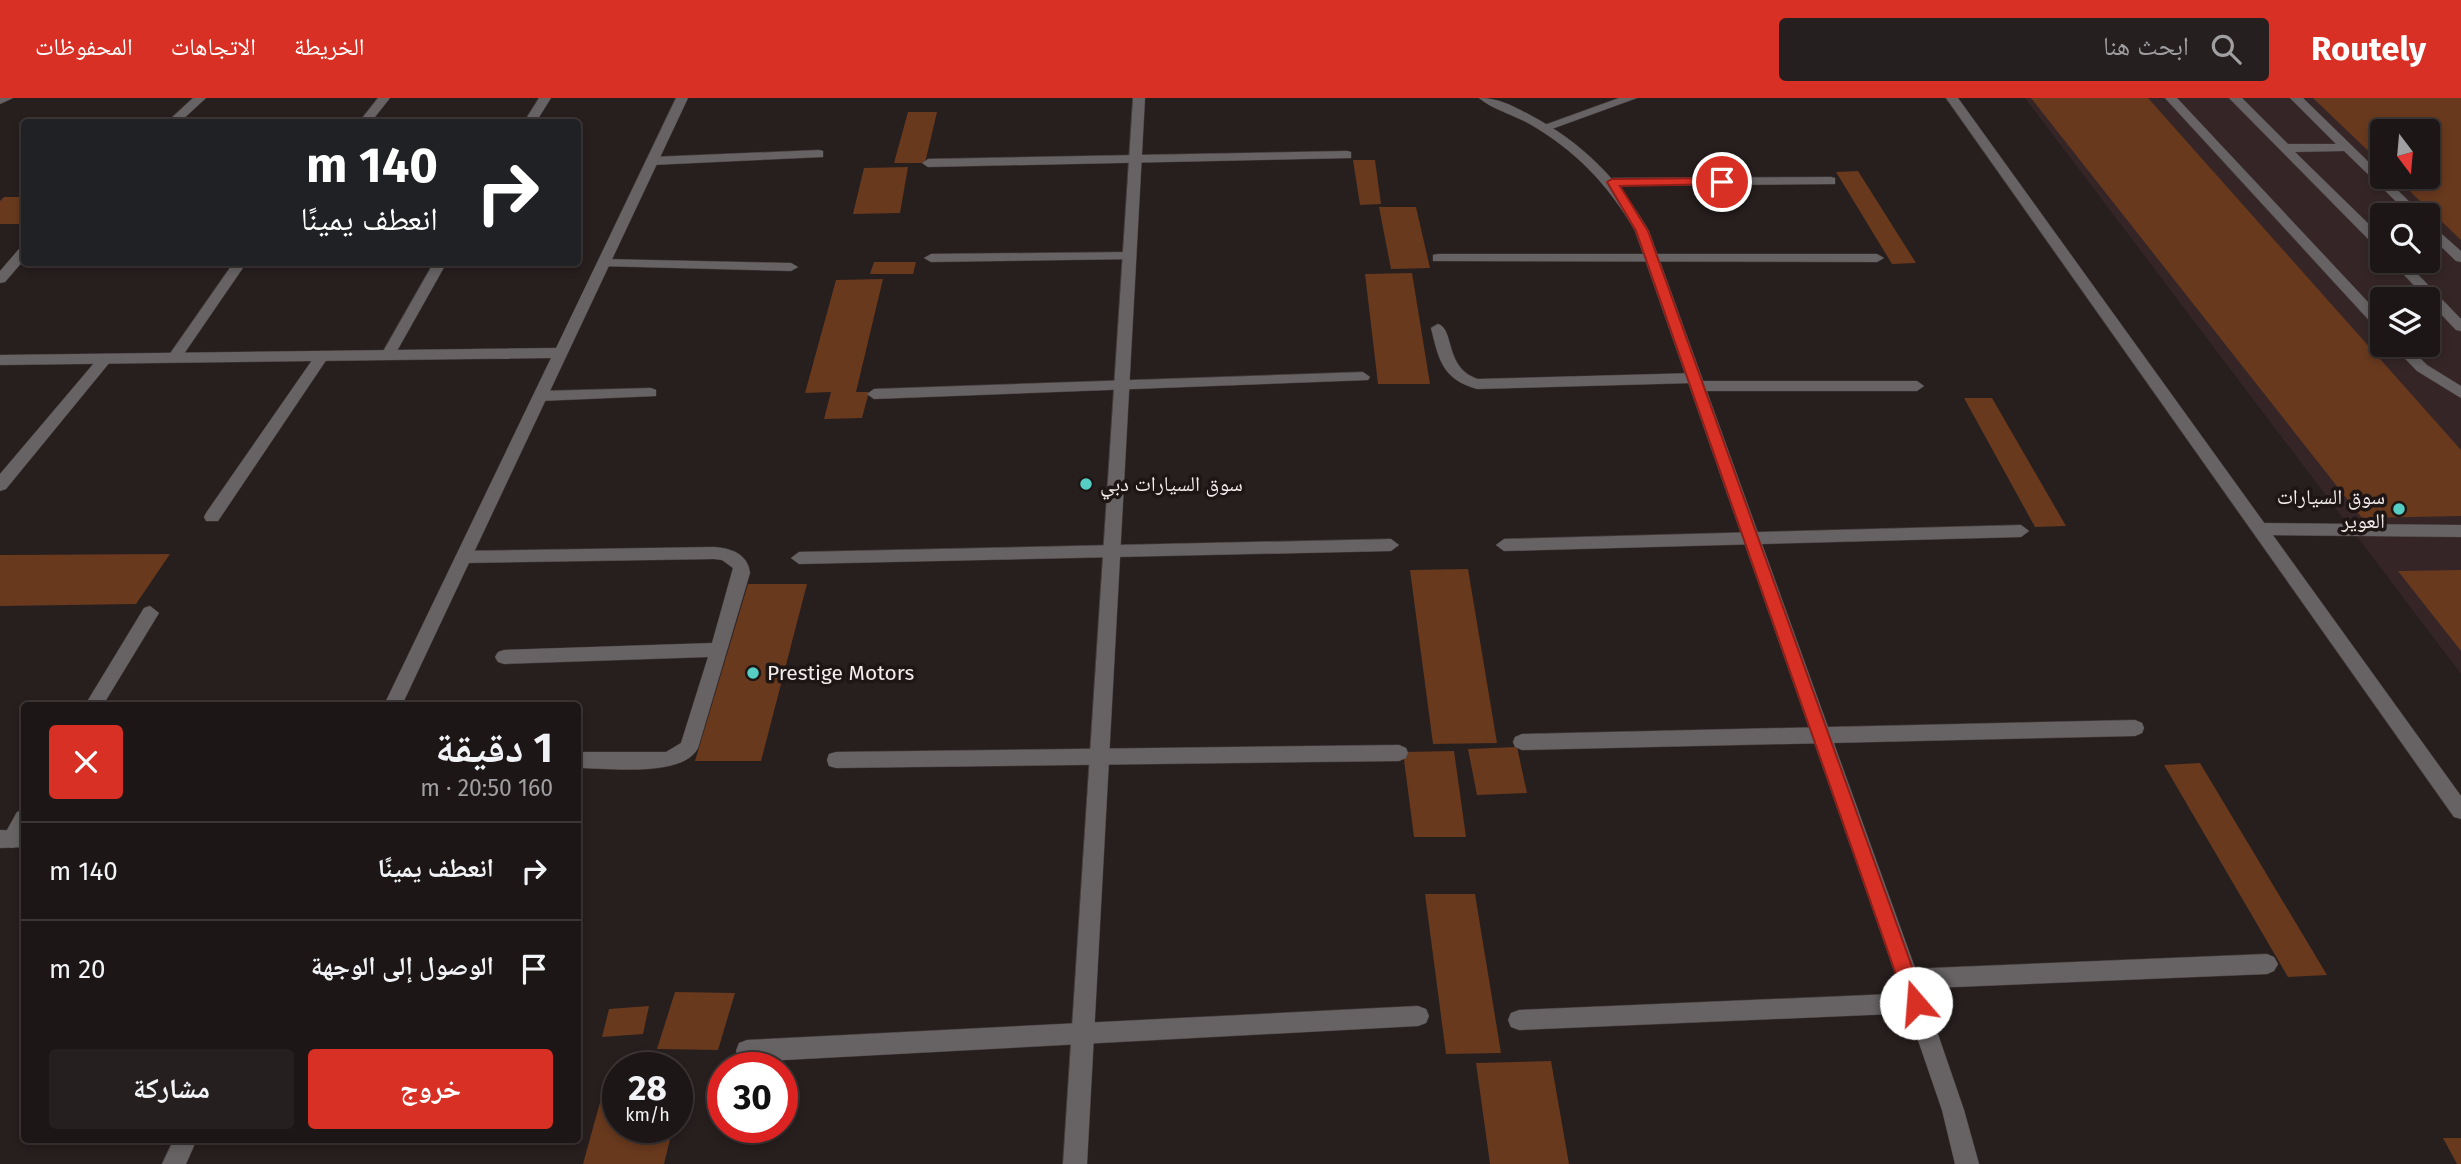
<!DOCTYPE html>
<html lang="ar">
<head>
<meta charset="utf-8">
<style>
	body { margin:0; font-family:"Fira Sans","Noto Naskh Arabic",sans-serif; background:#251f1f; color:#f1f3f6; direction:rtl; height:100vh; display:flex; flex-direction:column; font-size:26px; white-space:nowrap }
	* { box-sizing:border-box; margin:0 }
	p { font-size:23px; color:#a09fa1 }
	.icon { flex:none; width:38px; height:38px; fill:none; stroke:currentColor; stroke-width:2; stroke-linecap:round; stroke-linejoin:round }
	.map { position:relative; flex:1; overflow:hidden; direction:ltr }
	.side { position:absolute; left:21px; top:604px; width:560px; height:441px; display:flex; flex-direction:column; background:#1d1616; border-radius:7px; box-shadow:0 4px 10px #0003,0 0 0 2px #3b3535; direction:rtl }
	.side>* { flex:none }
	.hud { position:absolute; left:21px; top:21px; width:560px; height:147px; border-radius:7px; box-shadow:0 4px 10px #0003,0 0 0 2px #3b3535; direction:rtl; background:#202124; color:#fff; overflow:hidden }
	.needle { width:46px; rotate:164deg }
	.buttons { position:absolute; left:2370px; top:21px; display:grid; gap:14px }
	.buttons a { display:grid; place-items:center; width:70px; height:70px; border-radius:7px; background:#1d1616; box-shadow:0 4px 10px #0003,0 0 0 2px #3b3535; font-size:35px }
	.speed { position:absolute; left:602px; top:954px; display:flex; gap:14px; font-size:35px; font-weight:700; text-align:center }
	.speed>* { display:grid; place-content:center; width:91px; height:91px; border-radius:50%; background:#1d1616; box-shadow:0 4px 10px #0003,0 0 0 2px #3b3535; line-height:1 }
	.speed small { font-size:18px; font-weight:400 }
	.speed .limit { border:10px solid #d22; background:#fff; color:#111 }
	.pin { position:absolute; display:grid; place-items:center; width:60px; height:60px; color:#fff; margin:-30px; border:4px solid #fff; border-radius:50%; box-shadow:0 2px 7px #0007 }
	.me { position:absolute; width:77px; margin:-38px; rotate:342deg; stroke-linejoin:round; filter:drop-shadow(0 0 5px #0008) }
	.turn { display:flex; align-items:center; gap:24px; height:147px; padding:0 28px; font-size:32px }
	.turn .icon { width:91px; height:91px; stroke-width:2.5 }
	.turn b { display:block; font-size:49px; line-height:60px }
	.round { display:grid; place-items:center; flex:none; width:74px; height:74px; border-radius:7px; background:#251f1f }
	.head { display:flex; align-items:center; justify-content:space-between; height:119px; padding:0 28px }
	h1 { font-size:42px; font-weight:700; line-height:52px }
	.action { display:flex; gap:14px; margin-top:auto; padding:14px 28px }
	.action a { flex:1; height:80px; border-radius:7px; background:#d93025; color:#fff; font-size:28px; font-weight:700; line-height:80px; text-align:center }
	.action a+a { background:#251f1f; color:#f1f3f6 }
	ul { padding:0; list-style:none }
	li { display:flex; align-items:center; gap:21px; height:98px; padding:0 28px; border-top:2px solid #3b3535 }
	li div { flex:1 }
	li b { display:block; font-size:26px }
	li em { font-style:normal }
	header { display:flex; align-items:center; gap:42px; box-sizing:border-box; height:98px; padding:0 35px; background:#d93025; color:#fff }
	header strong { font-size:33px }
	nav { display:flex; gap:38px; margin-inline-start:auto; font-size:24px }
	.search { width:490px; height:63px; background:#251f1f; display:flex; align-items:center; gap:18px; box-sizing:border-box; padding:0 24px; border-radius:7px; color:#a09fa1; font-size:26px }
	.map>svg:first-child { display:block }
</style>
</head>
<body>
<header>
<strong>Routely</strong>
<div class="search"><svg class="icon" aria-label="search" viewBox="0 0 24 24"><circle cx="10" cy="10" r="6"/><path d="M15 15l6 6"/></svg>ابحث هنا</div>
<nav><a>الخريطة</a><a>الاتجاهات</a><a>المحفوظات</a></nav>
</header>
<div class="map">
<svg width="2461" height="1066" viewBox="0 0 2461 1066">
	<rect width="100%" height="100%" fill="#271e1e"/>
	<path fill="#352526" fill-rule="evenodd" d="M2025 0H2461V576ZM2382 33H2427V79H2382ZM2382 117H2427V163H2382ZM2382 201H2427V247H2382Z"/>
	<g fill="#68391d">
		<path d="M2031 0H2148L2461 352V418L2362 420Z"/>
		<path d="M2313 0H2461V142L2395 79H2427V33H2382V66Z"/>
		<path d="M908 14H937L925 65H894Z"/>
		<path d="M1353 62H1375L1381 106 1360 107Z"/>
		<path d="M908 69 900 115 853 116 864 70Z"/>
		<path d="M1858 73 1916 165 1892 166 1836 74Z"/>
		<path d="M4 99H24V126H0V103Z"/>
		<path d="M1379 109H1416L1430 170 1391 171Z"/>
		<path d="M874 164H916L913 176H870Z"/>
		<path d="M1412 175 1430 286H1378L1365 176Z"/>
		<path d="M883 181 856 294H869L862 320 824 321 831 294 805 295 836 182Z"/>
		<path d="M1964 300H1992L2066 428 2035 429Z"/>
		<path d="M170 456 136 506 0 508V457Z"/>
		<path d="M1468 471 1497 645 1433 646 1410 472Z"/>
		<path d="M2461 472V553L2398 473Z"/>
		<path d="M748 486H807L761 663H695Z"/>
		<path d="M1517 649 1527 695 1477 697 1468 651Z"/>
		<path d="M1454 653 1466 739H1414L1403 654Z"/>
		<path d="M2200 665 2327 877 2288 879 2164 667Z"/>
		<path d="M1425 796H1475L1501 955 1446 956Z"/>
		<path d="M675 894 735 895 718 952 657 951Z"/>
		<path d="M649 908 643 936 602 939 609 911Z"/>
		<path d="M1551 963 1569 1066H1490L1476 965Z"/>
		<path d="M677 977H685L678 1006H677Z"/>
		<path d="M618 978V1029H673L664 1066H583L607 979Z"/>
		<path d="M2443 1040H2461V1066H2457Z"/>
	</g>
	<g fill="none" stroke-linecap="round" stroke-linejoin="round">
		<defs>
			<g id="service">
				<path d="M193 0H206L180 24H167Z"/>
				<path d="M378 0H390L371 24H359Z"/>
				<path d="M539 0H551L536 24H524Z"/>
				<path d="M1619 0H1637L1549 32 1539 29Z"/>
				<path d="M2165 0H2177L2382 219V232L2377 231Z"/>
				<path d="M2229 0H2242L2288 46H2336L2290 0H2303L2423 117H2410L2344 53 2295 54 2382 139V151L2377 150Z"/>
				<path d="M819 52 823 53V59L652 67 646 63 652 59Z"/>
				<path d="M1347 53 1351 54V60L928 69 922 65 928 61Z"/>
				<path d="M1831 79 1835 80V86L1612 88 1606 84 1612 80Z"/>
				<path d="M2427 123 2461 153V164L2456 163 2427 135Z"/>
				<path d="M24 150V162L5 184 0 185V173L19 151Z"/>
				<path d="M1129 154 1136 158 1134 161 931 164 924 160 931 156Z"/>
				<path d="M1438 156H1877L1884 160 1877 164 1433 163V157Z"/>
				<path d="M604 161 791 165 798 169 791 173 599 168V162Z"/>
				<path d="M2391 163H2405L2461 221V233L2456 232Z"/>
				<path d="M234 164H247L179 263H169V257Z"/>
				<path d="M434 164H447L393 260H383L381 257Z"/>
				<path d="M1438 226C1455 231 1444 270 1478 281L1696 275 1701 277V283H1917L1924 288 1917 293H1698L1693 291V285L1477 291C1442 281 1439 262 1431 230Z"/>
				<path d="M2392 247H2407L2427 267 2461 288V300L2417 273Z"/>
				<path d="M322 253 329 258 218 423H206L204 419 206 415 317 255Z"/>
				<path d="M105 256 110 258V264L6 391 0 393V376L100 258Z"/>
				<path d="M1363 274 1370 279 1368 282 874 301 867 296 874 291Z"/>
				<path d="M651 290 656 292V298L540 303 533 298 540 293Z"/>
				<path d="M2259 425 2461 427V439L2259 437 2251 431Z"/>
				<path d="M2021 427 2029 433 2021 439 1504 453 1496 447 1504 441Z"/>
				<path d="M1391 441 1399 447 1391 453 799 466 791 460 799 454Z"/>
				<path d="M714 449C731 450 748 456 750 475L698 650C683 680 607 670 578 670V654H666L681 645 708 559 504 566 498 564 495 559 498 554 504 552 712 545 733 470 722 462 714 461 463 465 455 459 463 453Z"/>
				<path d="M150 508 159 515 103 607H85L144 510Z"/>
				<path d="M2135 622 2142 625 2144 630 2142 635 2135 638 1522 652 1515 649 1513 644 1515 639 1522 636Z"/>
				<path d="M1399 647 1406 650 1408 655 1406 660 1399 663 836 670 829 668 827 662 829 656 836 654Z"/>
				<path d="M24 712V737L19 747 12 750 5 747 2 741 17 714Z"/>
				<path d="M2267 856 2274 859 2278 866 2274 873 2267 876 1908 891 1900 888 1897 881 1900 874 1908 871Z"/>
				<path d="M1916 895 1924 898 1927 905 1924 912 1916 915 1519 932 1511 929 1508 922 1511 915 1519 912Z"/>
				<path d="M1418 908 1426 911 1429 918 1426 925 1418 928 747 964 739 961 736 953 739 945 747 942Z"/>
			</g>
			<g id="minor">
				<path d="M0 0H13L0 6Z"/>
				<path d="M676 0H688L402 607H384L551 260 0 267V257L556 250Z"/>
				<path d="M1133 0H1145L1087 1066H1063Z"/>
				<path d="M1479 0C1499 0 1513 8 1530 17 1582 44 1620 83 1649 133L1919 881 1964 1012 1979 1066H1955L1942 1012 1897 881 1635 133C1609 87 1574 51 1528 25 1513 17 1492 11 1479 0Z"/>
				<path d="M1946 0H1958L2461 698V721L2454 719Z"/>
				<path d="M0 732 24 733V749L0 750Z"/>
				<path d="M174 1041H197L186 1066H162Z"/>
			</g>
		</defs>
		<use href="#service" stroke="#443b3b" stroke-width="1"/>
		<use href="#minor" stroke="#443b3b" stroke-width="1"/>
		<use href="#service" fill="#676365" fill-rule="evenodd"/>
		<use href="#minor" fill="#676365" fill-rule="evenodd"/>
	</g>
	<path fill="#d93025" stroke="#8d1f18" stroke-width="2" d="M1722 80 1728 84 1726 86 1620 88 1648 133 1925 905 1922 912 1916 914 1909 912 1906 905 1636 133 1607 84 1612 81Z"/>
	<g fill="#56cec3" stroke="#1e1515" stroke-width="2.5">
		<circle cx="1086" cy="386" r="7"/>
		<circle cx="2399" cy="411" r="7"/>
		<circle cx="753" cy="575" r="7"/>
	</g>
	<g text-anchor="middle" stroke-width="7" stroke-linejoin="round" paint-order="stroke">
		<g font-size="21" fill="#f3ecec" stroke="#1e1515" text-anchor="start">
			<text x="1100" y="393">سوق السيارات دبي</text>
			<text x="2385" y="406" text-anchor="end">سوق السيارات<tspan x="2385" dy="24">العوير</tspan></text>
			<text x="767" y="582">Prestige Motors</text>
		</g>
	</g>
</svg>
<div class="buttons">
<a><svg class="needle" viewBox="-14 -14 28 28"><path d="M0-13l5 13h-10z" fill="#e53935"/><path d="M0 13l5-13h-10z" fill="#a09fa1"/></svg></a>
<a><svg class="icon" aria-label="search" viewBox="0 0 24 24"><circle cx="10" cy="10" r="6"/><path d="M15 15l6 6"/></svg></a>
<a><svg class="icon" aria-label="layers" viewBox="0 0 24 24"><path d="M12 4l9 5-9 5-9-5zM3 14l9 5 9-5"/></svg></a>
</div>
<div class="speed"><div>28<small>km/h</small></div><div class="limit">30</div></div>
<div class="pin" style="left:1722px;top:84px;background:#d93025"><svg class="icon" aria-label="arrive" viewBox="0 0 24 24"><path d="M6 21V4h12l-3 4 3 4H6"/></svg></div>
<svg class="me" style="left:1916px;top:905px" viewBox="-20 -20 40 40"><circle r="19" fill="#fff"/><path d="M0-13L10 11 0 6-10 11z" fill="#d93025"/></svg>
<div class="hud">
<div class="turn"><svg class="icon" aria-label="right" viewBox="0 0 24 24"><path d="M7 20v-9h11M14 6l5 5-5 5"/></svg><div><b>140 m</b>انعطف يمينًا</div></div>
</div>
<section class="side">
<div class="head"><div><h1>1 دقيقة</h1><p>160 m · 20:50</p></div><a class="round" style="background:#d93025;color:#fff"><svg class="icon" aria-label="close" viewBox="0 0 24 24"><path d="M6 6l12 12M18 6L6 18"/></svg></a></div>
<ul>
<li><svg class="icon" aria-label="right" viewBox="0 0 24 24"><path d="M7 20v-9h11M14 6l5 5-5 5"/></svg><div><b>انعطف يمينًا</b></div><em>140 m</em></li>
<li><svg class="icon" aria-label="arrive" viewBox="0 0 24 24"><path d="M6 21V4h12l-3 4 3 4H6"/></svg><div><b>الوصول إلى الوجهة</b></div><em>20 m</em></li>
</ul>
<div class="action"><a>خروج</a><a>مشاركة</a></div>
</section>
</div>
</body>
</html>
